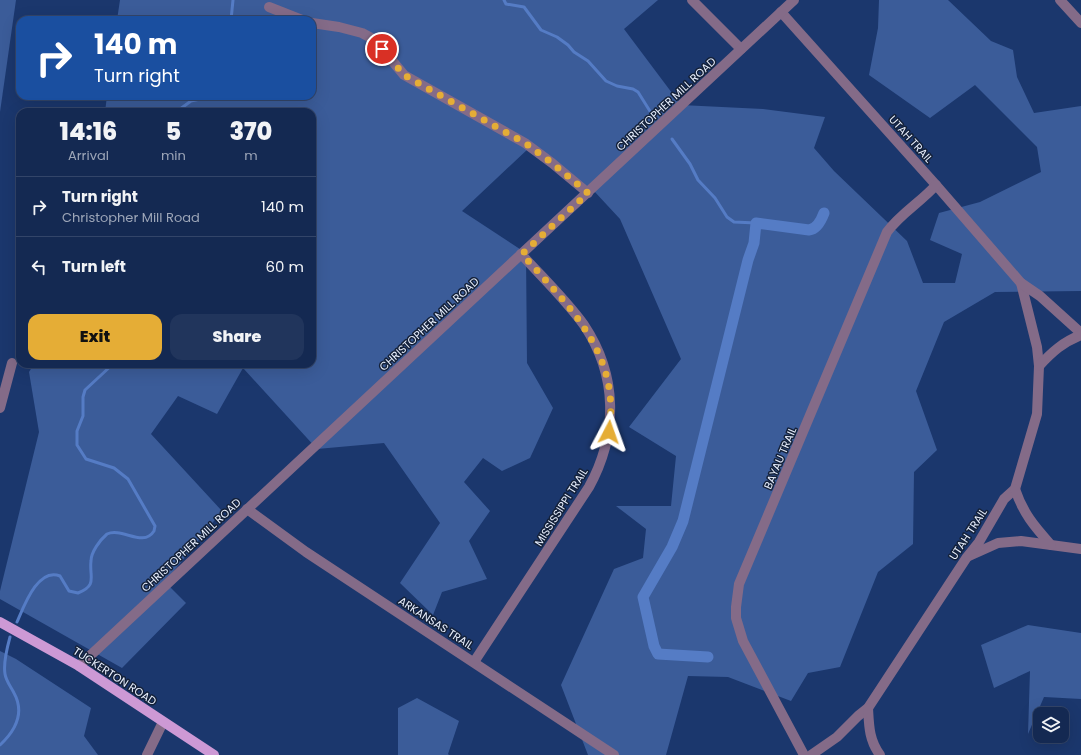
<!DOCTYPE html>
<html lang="en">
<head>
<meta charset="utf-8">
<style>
	body { margin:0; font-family:Poppins,sans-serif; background:#21355c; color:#f1f3f6; height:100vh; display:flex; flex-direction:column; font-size:15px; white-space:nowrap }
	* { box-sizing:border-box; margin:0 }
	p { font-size:13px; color:#9da6b8 }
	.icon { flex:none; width:22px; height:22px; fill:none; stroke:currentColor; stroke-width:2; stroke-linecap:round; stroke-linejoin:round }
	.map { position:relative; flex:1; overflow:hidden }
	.details { position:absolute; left:16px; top:108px; width:300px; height:260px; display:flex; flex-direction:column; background:#142952; border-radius:12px; box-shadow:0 4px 16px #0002,0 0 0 1px #334569 }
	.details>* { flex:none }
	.hud { position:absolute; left:16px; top:16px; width:300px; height:84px; border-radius:12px; box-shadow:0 4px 16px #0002,0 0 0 1px #334569; background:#1a4fa0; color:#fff; overflow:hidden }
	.buttons { position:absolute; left:1033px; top:707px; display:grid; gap:8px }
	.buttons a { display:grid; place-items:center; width:36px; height:36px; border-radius:8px; background:#142952; box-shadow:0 4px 16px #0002,0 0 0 1px #334569; font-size:20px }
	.pin { position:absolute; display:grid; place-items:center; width:34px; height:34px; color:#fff; margin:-17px; border:2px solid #fff; border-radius:50%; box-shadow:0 1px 4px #0007 }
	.me { position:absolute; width:44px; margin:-22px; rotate:4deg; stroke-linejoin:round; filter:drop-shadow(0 0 3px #0008) }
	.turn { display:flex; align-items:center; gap:14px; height:84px; padding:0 12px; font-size:18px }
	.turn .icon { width:52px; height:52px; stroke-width:2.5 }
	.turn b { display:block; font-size:28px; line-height:34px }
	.eta { display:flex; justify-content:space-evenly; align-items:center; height:68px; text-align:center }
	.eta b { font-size:24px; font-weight:800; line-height:28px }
	.action { display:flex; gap:8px; margin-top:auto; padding:8px 12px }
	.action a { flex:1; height:46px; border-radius:12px; background:#e5ad36; color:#111; font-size:16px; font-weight:800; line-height:46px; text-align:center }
	.action a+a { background:#21355c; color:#f1f3f6 }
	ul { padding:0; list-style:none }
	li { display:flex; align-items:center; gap:12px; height:60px; padding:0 12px; border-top:1px solid #334569 }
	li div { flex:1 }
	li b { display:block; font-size:15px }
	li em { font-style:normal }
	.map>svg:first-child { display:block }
</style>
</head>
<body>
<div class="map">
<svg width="1081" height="755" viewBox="0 0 1081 755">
	<rect width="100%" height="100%" fill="#1b376d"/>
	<g fill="#3b5c99">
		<path d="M0 0H16L0 112Z"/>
		<path d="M120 0H658L624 29 681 105 763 109 825 117 814 148 834 171 907 241 923 283H955L962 254 930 240 939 213 980 202 1041 172 1037 147 975 85 930 118 869 75 878 28 879 0H948L991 41 1013 50 1017 77 1034 113 1081 106V291L995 292 944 322 916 391 937 450 914 472 913 544 878 572 840 667 808 673 791 701 728 677 688 676 666 755H588L561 685 614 569 643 558 646 529 616 506H671L676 456 629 427 681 359 620 219 594 191 529 148 462 211 526 253 527 363 553 408 530 458 502 471 483 458 464 482 490 511 469 541 487 579 442 592 433 615 400 583 440 523 384 443 317 449 243 368 217 414 178 396 151 434 222 511 165 582 186 603 122 668 0 599V591L39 432 29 372 34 364H312V112H105L107 96H312V20H117Z"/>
		<path d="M1028 625 1081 633V699L1044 697 1028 734 1030 671 994 688 981 645Z"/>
		<path d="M0 651 16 659 91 708 84 736 98 755H0Z"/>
		<path d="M417 698 459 721 448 754 449 755H398V708Z"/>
	</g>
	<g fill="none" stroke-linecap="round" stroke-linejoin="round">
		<g stroke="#557cc5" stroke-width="3">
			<path d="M504 0 506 4 524 7 541 30 557 37 568 45 574 52 588 61 606 81 617 86 633 89 638 92 653 116"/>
			<path d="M231 20 233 0"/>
			<path d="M176 112 191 101 214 96"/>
			<path d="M672 139 690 164 698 180 715 198 727 217 734 222 756 223"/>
			<path d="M17 622C24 606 38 567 60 576L69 591 78 593C98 585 89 577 91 561 91 552 100 540 107 534 122 527 143 548 154 531L155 526 128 479 114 468 86 459 77 445V431L83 416V397L85 390 113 364"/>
			<path d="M0 745C15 731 25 713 14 693 11 687 6 681 5 674 3 663 7 648 10 637"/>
		</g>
		<path stroke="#557cc5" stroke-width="11" d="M708 657 658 654 654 646 643 597 672 547 683 521 748 260 754 243 756 223 809 230C817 229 821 221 824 213"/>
		<g stroke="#846b88" stroke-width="10">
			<path d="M692 0 741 49"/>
			<path d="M1060 0 1081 23"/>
			<path d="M269 7 302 20"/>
			<path d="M781 12 936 185 1021 283 1037 347 1039 366 1037 414 1015 489 1004 499 979 542 967 557 868 708 858 716 837 737 811 755"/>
			<path d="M312 23 339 27 362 33 375 40 404 75 525 143 552 163 588 193"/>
			<path d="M1021 283 1040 296 1081 333"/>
			<path d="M1039 366C1052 352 1063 342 1081 335"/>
			<path d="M0 408 12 363"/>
			<path d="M1015 489C1023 513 1034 526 1051 545L1081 549"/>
			<path d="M247 509 306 552 614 755"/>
			<path d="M969 556 998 543 1021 541 1051 545"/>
			<path d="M474 662 589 487C618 434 618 376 584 325 566 300 542 277 521 254"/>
			<path d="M79 666 794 0"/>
			<path d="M868 708C869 726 869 740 880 755"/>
			<path d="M147 755 163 722"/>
			<path d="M804 755 743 641 736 618V607L739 584 887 232C901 213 921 202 936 185"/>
		</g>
		<path stroke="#cd99d5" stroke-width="10" d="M0 622 79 666 214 755"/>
	</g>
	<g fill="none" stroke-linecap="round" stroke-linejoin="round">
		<path stroke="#e5ad36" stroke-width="7" stroke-dasharray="0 12.6" d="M382 49 404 75 525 143 552 163 588 193 522 254C569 307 621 353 609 432"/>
	</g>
	<g text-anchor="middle" stroke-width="3" stroke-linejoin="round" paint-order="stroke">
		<g font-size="11" fill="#eaf1ff" stroke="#142139">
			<text transform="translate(666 104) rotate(-43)" y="4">CHRISTOPHER MILL ROAD</text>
			<text transform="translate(911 139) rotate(48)" y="4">UTAH TRAIL</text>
			<text transform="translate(429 324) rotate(-43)" y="4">CHRISTOPHER MILL ROAD</text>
			<text transform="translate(780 458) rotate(-67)" y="4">BAYAU TRAIL</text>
			<text transform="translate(561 507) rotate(-58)" y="4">MISSISSIPPI TRAIL</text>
			<text transform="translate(968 534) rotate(-57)" y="4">UTAH TRAIL</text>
			<text transform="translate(191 545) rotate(-43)" y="4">CHRISTOPHER MILL ROAD</text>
			<text transform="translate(436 623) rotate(33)" y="4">ARKANSAS TRAIL</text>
			<text transform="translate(115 676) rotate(33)" y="4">TUCKERTON ROAD</text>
		</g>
	</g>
</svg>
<div class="buttons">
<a><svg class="icon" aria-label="layers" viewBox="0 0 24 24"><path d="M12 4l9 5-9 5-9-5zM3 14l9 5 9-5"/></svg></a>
</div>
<div class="pin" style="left:382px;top:49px;background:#d93025"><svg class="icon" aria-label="arrive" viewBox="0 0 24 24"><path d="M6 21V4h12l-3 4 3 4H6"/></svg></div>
<svg class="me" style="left:609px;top:432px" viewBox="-20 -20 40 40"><path d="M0-17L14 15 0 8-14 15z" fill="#e5ad36" stroke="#fff" stroke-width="4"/></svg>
<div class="hud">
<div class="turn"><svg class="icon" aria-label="right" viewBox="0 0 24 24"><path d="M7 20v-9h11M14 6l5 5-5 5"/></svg><div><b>140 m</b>Turn right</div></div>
</div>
<section class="details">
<div class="eta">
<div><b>14:16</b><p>Arrival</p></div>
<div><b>5</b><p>min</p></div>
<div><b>370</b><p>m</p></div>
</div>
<ul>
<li><svg class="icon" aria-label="right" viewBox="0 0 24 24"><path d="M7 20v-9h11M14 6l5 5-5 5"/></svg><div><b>Turn right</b><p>Christopher Mill Road</p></div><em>140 m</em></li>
<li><svg class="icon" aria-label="left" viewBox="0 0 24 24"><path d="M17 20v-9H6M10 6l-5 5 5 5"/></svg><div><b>Turn left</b></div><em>60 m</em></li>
</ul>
<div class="action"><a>Exit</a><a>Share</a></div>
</section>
</div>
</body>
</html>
